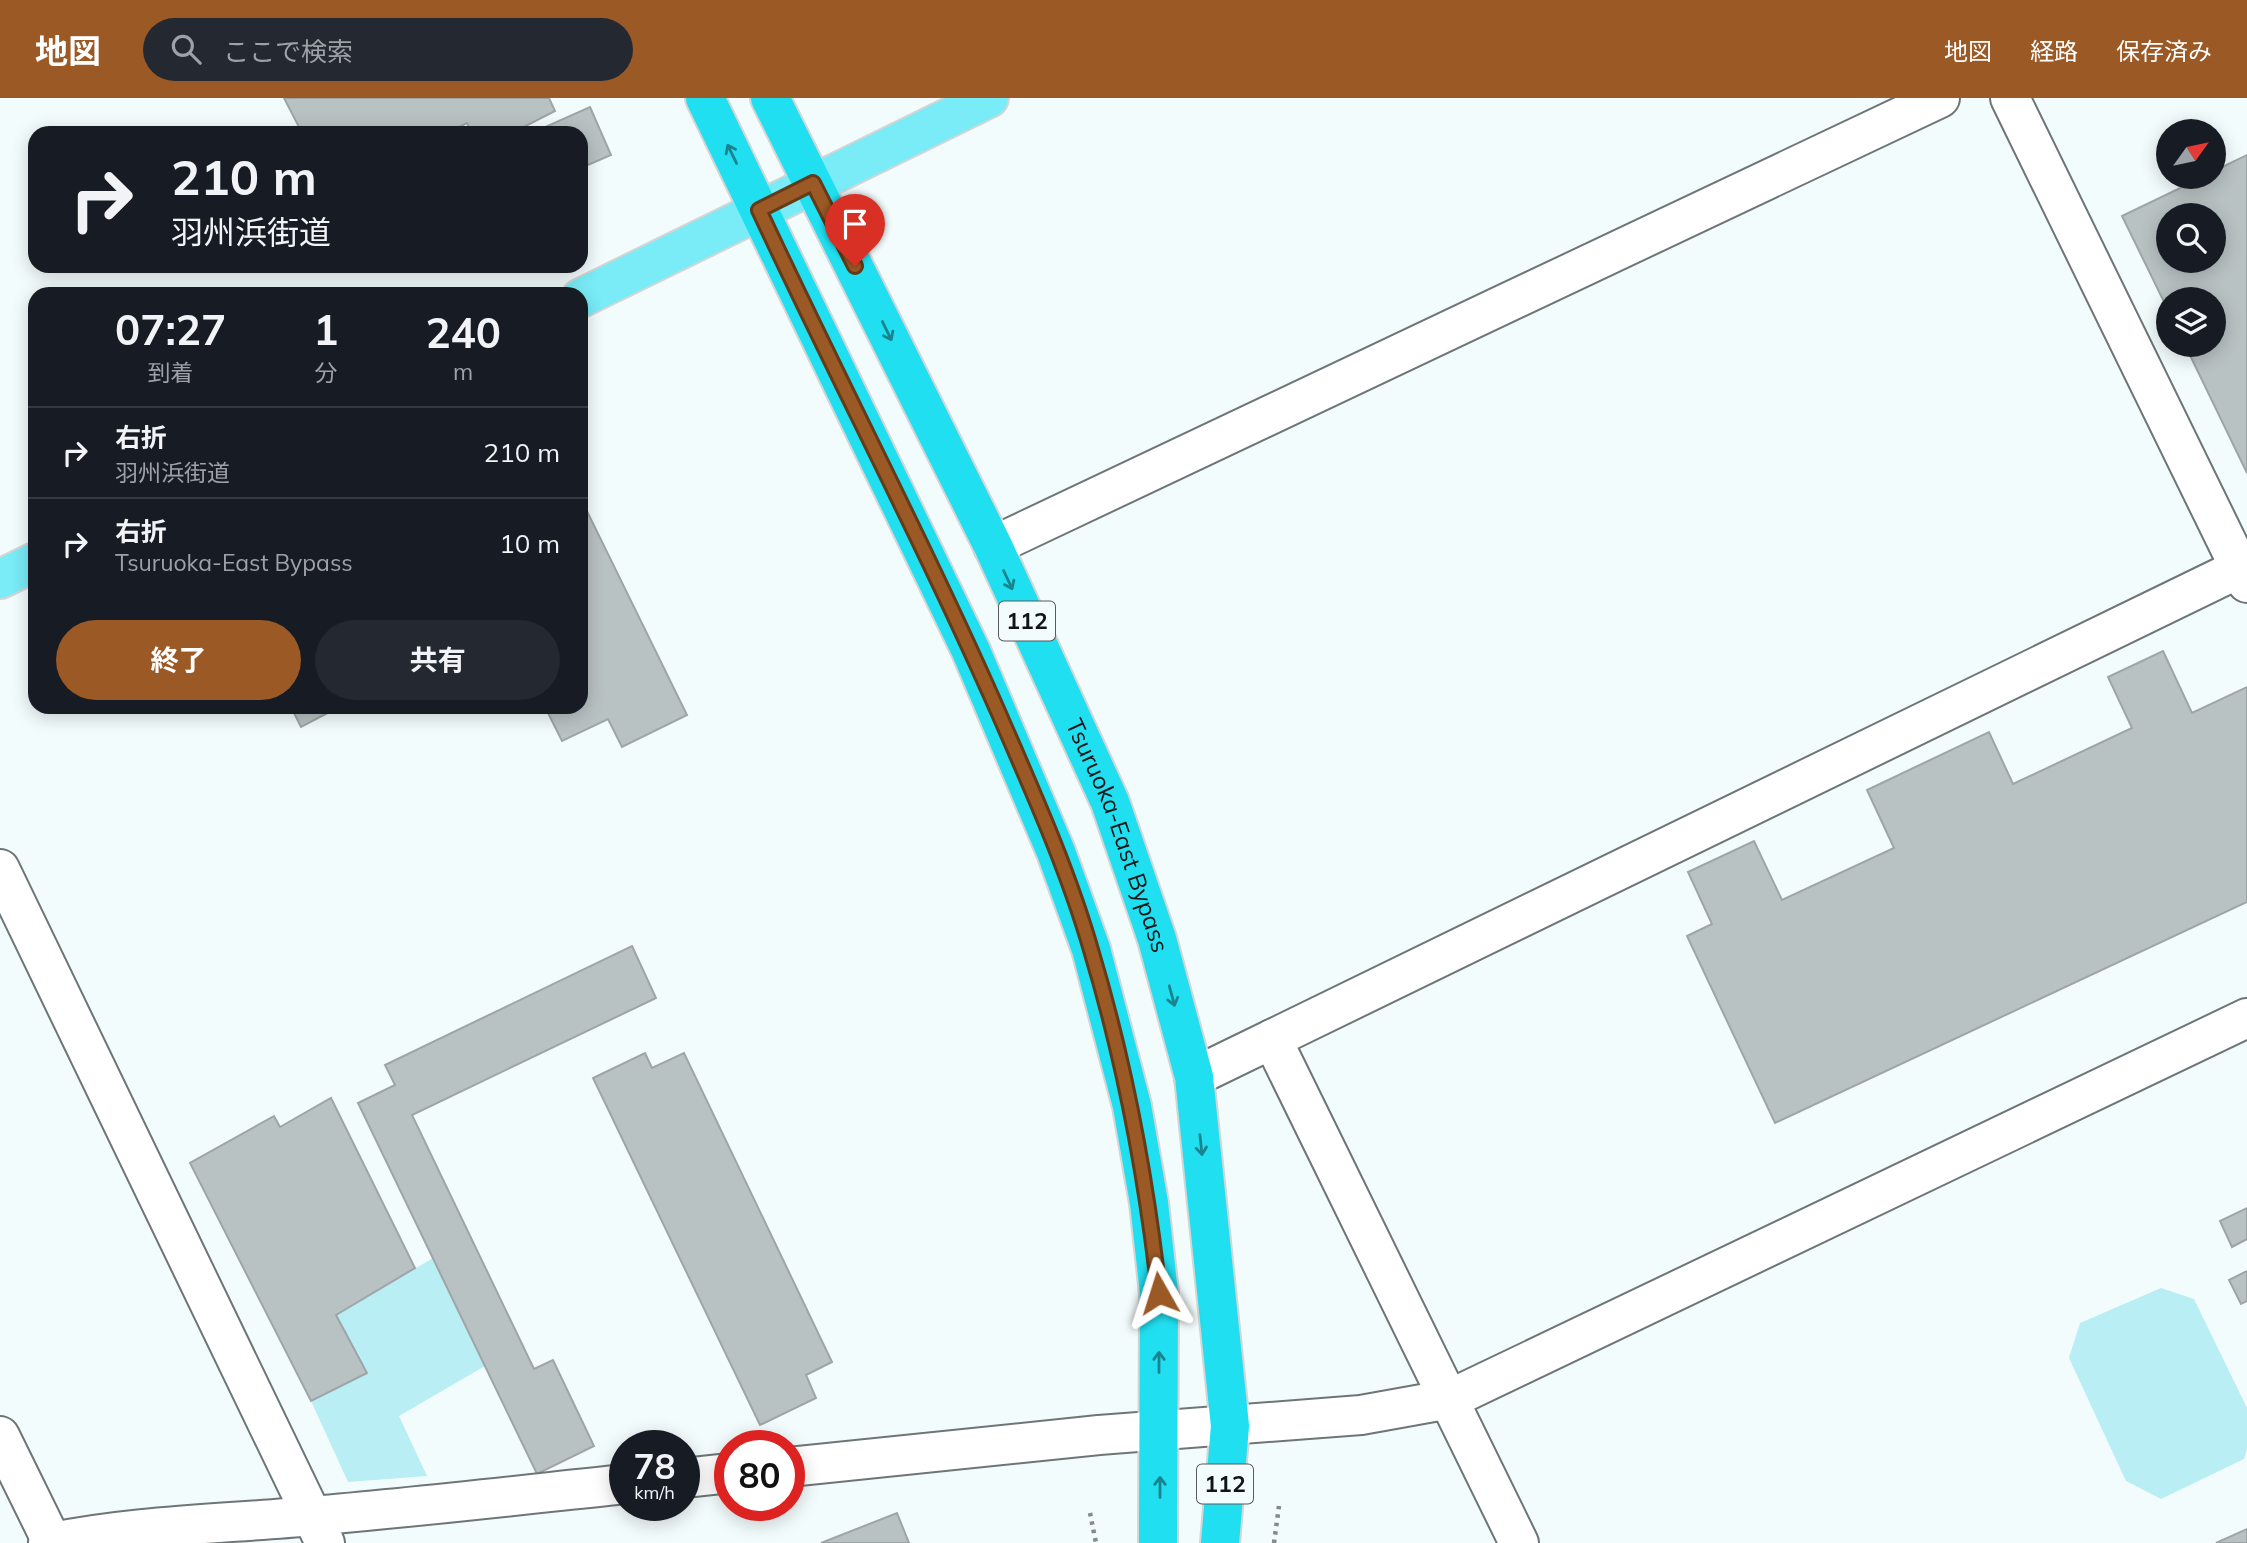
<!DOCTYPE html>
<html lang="ja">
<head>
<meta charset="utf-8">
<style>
	body { margin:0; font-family:Mulish,"Noto Sans JP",sans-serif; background:#242831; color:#f1f3f6; height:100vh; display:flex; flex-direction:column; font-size:26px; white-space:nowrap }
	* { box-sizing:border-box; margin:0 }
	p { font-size:23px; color:#9ea1a6 }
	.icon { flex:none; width:38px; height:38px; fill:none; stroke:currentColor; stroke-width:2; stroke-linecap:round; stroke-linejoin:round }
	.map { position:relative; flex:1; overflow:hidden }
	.sheet { position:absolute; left:28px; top:189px; width:560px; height:427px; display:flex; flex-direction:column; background:#171b24; border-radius:21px; box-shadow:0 4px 18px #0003 }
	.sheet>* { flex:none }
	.top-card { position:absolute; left:28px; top:28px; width:560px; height:147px; border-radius:21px; box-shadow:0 4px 18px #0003; background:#171b24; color:#f1f3f6; overflow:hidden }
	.needle { width:46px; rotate:57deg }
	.buttons { position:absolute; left:2156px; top:21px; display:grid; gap:14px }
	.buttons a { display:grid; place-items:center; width:70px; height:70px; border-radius:50%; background:#171b24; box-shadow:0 4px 18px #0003; font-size:35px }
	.speed { position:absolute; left:609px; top:1332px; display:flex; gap:14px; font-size:35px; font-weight:700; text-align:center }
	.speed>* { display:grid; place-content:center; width:91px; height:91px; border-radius:50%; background:#171b24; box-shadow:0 4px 18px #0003; line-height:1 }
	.speed small { font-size:18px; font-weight:400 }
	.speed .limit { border:10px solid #d22; background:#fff; color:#111 }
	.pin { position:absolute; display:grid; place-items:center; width:60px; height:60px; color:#fff; margin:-72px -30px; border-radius:50% 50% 50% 0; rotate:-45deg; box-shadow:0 0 7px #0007 }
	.pin .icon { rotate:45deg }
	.me { position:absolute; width:77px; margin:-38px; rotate:354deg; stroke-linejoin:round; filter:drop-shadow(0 0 5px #0008) }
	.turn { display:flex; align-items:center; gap:24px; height:147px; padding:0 28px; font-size:32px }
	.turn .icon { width:91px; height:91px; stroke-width:2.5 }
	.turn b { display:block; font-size:49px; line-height:60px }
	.eta { display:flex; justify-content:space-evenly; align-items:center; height:119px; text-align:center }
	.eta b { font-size:42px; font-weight:700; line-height:49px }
	.action { display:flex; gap:14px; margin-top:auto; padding:14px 28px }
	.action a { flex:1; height:80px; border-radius:42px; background:#9b5925; color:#fff; font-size:28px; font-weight:700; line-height:80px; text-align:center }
	.action a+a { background:#242831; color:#f1f3f6 }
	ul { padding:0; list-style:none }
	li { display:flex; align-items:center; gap:21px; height:91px; padding:0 28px; border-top:2px solid #363941 }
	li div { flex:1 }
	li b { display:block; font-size:26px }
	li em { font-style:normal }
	header { display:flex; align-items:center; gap:42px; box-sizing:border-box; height:98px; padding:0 35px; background:#9b5925; color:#fff }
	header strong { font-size:33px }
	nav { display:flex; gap:38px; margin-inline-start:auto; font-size:24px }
	.search { width:490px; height:63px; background:#242831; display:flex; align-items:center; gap:18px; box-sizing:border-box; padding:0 24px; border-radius:38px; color:#9ea1a6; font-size:26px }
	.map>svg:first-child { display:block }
</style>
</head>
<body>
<header>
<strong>地図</strong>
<div class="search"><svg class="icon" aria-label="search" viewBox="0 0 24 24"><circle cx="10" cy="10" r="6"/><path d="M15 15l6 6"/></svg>ここで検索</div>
<nav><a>地図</a><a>経路</a><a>保存済み</a></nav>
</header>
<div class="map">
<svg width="2247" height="1445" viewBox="0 0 2247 1445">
	<rect width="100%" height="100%" fill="#f3fcfd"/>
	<g fill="#b9eef4">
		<path d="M433 1160 485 1268 399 1318 427 1378 348 1384 311 1303 367 1275 336 1217Z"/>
		<path d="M2161 1190 2194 1201 2247 1310V1351L2244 1361 2161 1401 2126 1383 2069 1260 2080 1225Z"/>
	</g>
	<g fill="#b9c2c3" stroke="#9da5a6" stroke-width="2" fill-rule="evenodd">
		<path d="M284 0H549L555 13 512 35H472L467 25 453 32 455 35H288L299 29Z"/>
		<path d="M590 9 611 57 581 70V35H545L543 30Z"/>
		<path d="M2247 57V375L2185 247H2214V201H2168V212L2122 118 2203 79H2214V73ZM2168 117H2214V163H2168Z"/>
		<path d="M581 401 687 617 622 649 608 621 562 643 545 609H581Z"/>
		<path d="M2163 553 2192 615 2247 589V804L1775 1025 1687 838 1712 826 1688 774 1754 743 1782 802 1894 750 1867 692 1989 634 2013 686 2132 630 2108 579Z"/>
		<path d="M291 609H339L301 629Z"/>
		<path d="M632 848 656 900 412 1017 534 1271 553 1262 594 1348 537 1376 358 1005 395 987 385 967Z"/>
		<path d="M645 955 652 970 684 955 832 1264 806 1277 816 1300 760 1327 593 980Z"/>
		<path d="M331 1000 415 1170 336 1217 367 1275 311 1303 190 1065 274 1018 280 1029Z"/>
		<path d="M2247 1110V1141L2232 1149 2220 1123Z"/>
		<path d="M2247 1173V1203L2241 1206 2229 1182Z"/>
		<path d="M897 1415 909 1445H821Z"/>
		<path d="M2247 1431V1445H2216Z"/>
	</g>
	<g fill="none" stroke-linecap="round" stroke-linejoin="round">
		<defs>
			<g id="minor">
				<path d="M2010 0 2247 485"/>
				<path d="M993 448 1940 0"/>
				<path d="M0 771 325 1445"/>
				<path d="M1272 941 1519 1445"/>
				<path d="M1194 979 2240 470"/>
				<path d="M0 1338 52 1444"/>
				<path d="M789 1369 1099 1337 1361 1317 1450 1301 2247 920"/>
				<path d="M684 1380 730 1375"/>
				<path d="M48 1445C135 1427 224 1426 312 1418 417 1409 521 1397 625 1386"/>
			</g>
			<g id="major">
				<path d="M581 200 989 0"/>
				<path d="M0 481 35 464"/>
			</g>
			<g id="highway">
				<path d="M705 0 971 553 1056 754 1091 851 1132 1008 1149 1105 1159 1195 1158 1445"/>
				<path id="s1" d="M770 0 993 448 1110 704 1157 841 1194 979 1230 1328 1220 1445"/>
			</g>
		</defs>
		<use href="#minor" stroke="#6e7576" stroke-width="42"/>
		<use href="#major" stroke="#d4d5d5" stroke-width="42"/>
		<use href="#highway" stroke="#d4d5d5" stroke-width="42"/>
		<g stroke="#848a8b" stroke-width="4.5" stroke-dasharray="3.5 5" stroke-linecap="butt">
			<path d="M1090 1415 1096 1445"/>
			<path d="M1274 1445 1279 1408"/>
		</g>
		<use href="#minor" stroke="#fff" stroke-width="38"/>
		<use href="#major" stroke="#79ecf7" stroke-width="38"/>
		<use href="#highway" stroke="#20dff1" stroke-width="38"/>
	</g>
	<defs><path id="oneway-shaft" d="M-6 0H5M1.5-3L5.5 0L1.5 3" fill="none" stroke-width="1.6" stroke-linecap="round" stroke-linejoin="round" transform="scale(1.75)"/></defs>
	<g stroke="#1a848e">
		<use href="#oneway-shaft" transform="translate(732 56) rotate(-116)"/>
		<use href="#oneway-shaft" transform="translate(887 233) rotate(64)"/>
		<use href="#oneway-shaft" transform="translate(1008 482) rotate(65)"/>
		<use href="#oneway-shaft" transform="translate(1172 898) rotate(75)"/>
		<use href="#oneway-shaft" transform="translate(1201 1047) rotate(84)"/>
		<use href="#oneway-shaft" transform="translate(1159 1264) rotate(-90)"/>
		<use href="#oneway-shaft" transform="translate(1160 1389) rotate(-90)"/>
	</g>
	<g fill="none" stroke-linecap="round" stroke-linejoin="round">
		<defs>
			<path id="route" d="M855 168 813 85 759 112C838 282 925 447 1000 618 1033 694 1068 772 1091 852 1125 965 1146 1078 1159 1195"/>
		</defs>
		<use href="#route" stroke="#653a18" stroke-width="18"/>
		<use href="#route" stroke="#9b5925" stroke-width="12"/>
	</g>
	<g text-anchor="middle" stroke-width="7" stroke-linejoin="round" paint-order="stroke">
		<g fill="#f3fcfd" stroke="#565a5b" stroke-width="2">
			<rect x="999" y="503.5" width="56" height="39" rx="5"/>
			<rect x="1197" y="1366.5" width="56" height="39" rx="5"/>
		</g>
		<g font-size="23" font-weight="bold" fill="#121515">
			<text x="1027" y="531">112</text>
			<text x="1225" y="1394">112</text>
		</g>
		<g font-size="24" fill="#121515" stroke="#f3fcfd">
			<text dy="8" stroke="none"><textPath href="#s1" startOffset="816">Tsuruoka-East Bypass</textPath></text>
		</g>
	</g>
</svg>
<div class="buttons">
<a><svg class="needle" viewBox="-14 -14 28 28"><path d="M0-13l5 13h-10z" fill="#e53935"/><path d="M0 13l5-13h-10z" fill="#9ea1a6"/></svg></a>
<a><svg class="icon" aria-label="search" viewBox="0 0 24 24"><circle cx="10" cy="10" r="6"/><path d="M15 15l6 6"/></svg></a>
<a><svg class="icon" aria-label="layers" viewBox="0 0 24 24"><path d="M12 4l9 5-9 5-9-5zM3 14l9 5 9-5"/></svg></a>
</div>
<div class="speed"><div>78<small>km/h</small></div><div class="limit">80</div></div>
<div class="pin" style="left:855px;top:168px;background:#d93025"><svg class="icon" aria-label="arrive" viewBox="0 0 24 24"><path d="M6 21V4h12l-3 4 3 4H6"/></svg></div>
<svg class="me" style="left:1159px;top:1195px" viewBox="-20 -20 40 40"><path d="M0-17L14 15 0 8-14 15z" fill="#9b5925" stroke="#fff" stroke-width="4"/></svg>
<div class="top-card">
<div class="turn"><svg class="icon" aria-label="right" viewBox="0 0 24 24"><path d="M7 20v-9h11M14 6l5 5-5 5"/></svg><div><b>210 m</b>羽州浜街道</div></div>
</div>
<section class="sheet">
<div class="eta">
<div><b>07:27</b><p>到着</p></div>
<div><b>1</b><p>分</p></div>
<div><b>240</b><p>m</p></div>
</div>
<ul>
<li><svg class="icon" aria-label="right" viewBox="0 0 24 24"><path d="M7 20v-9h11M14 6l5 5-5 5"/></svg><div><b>右折</b><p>羽州浜街道</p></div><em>210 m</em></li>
<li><svg class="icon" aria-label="right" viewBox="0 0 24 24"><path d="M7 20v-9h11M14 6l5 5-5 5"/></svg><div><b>右折</b><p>Tsuruoka-East Bypass</p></div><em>10 m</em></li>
</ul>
<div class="action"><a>終了</a><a>共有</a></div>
</section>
</div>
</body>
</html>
